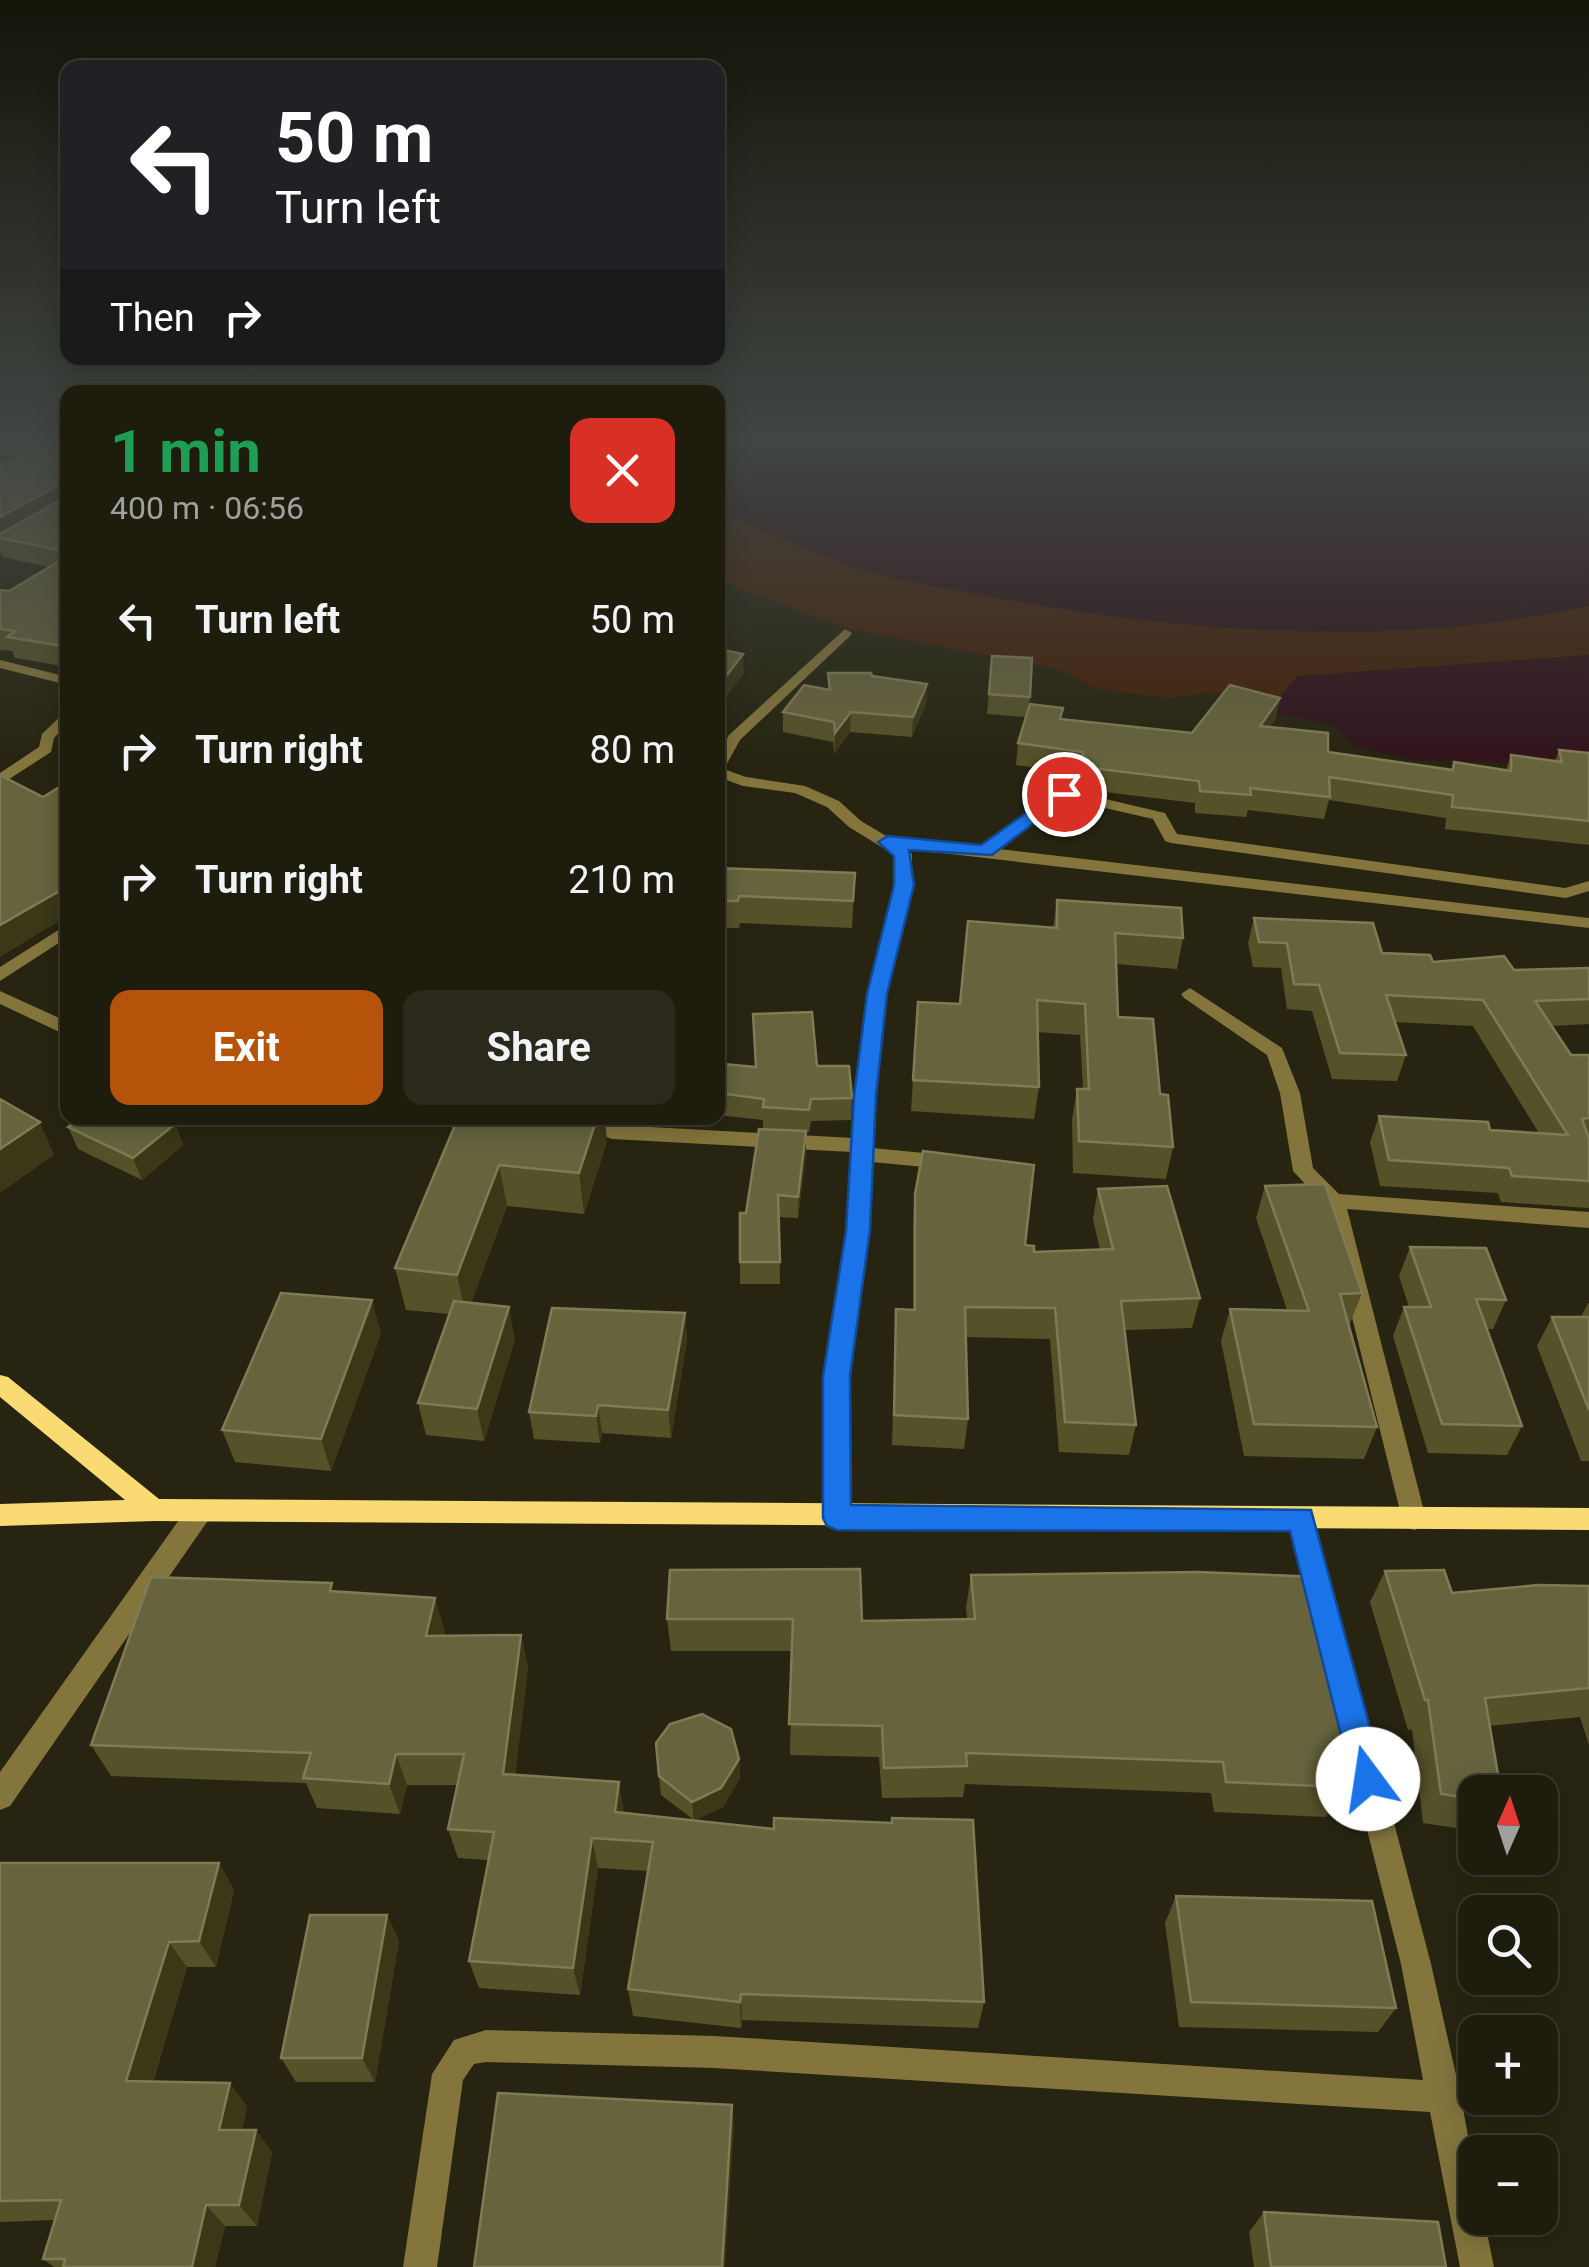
<!DOCTYPE html>
<html lang="en">
<head>
<meta charset="utf-8">
<style>
	body { margin:0; font-family:Roboto,sans-serif; background:#2a291b; color:#f1f3f6; height:100vh; display:flex; flex-direction:column; font-size:38px; white-space:nowrap }
	* { box-sizing:border-box; margin:0 }
	p { font-size:32px; color:#a0a19d }
	.icon { flex:none; width:55px; height:55px; fill:none; stroke:currentColor; stroke-width:2; stroke-linecap:round; stroke-linejoin:round }
	.map { position:relative; flex:1; overflow:hidden }
	.side { position:absolute; left:60px; top:385px; width:665px; height:740px; display:flex; flex-direction:column; background:#1d1c0d; border-radius:20px; box-shadow:0 5px 25px #0003,0 0 0 2px #3b3a2e }
	.side>* { flex:none }
	.guide { position:absolute; left:60px; top:60px; width:665px; height:305px; border-radius:20px; box-shadow:0 5px 25px #0003,0 0 0 2px #3b3a2e; background:#202124; color:#fff; overflow:hidden }
	.needle { width:65px; rotate:3deg }
	.buttons { position:absolute; left:1458px; top:1775px; display:grid; gap:20px }
	.buttons a { display:grid; place-items:center; width:100px; height:100px; border-radius:20px; background:#1d1c0d; box-shadow:0 5px 25px #0003,0 0 0 2px #3b3a2e; font-size:50px }
	.pin { position:absolute; display:grid; place-items:center; width:85px; height:85px; color:#fff; margin:-42px; border:5px solid #fff; border-radius:50%; box-shadow:0 2px 10px #0007 }
	.me { position:absolute; width:110px; margin:-55px; rotate:346deg; stroke-linejoin:round; filter:drop-shadow(0 0 8px #0008) }
	.turn { display:flex; align-items:center; gap:35px; height:210px; padding:0 50px; font-size:45px }
	.turn .icon { width:130px; height:130px; stroke-width:2.5 }
	.turn b { display:block; font-size:70px; line-height:85px }
	.then { display:flex; align-items:center; height:95px; padding:0 50px; background:#0003; gap:20px; font-size:38px }
	.round { display:grid; place-items:center; flex:none; width:105px; height:105px; border-radius:20px; background:#2a291b }
	.overview { display:flex; align-items:center; justify-content:space-between; height:170px; padding:0 50px }
	h1 { font-size:60px; font-weight:700; line-height:75px; color:#1e9e55 }
	.action { display:flex; gap:20px; margin-top:auto; padding:20px 50px }
	.action a { flex:1; height:115px; border-radius:20px; background:#b45309; color:#fff; font-size:40px; font-weight:700; line-height:115px; text-align:center }
	.action a+a { background:#2a291b; color:#f1f3f6 }
	ul { padding:0; list-style:none }
	li { display:flex; align-items:center; gap:30px; height:130px; padding:0 50px }
	li div { flex:1 }
	li b { display:block; font-size:38px }
	li em { font-style:normal }
	.map>svg:first-child { display:block }
</style>
</head>
<body>
<div class="map">
<svg width="1589" height="2267" viewBox="0 0 1589 2267">
	<rect width="100%" height="100%" fill="#272511"/>
	<g fill="#31141c">
		<path d="M718 442H1589V606C1398 649 1183 633 992 597 945 588 896 581 851 566 806 550 761 530 718 511Z"/>
		<path d="M1589 655V766L1411 760 1354 746 1334 725 1270 712 1296 676Z"/>
	</g>
	<path fill="#45220c" d="M718 511C761 530 806 550 851 566 896 581 945 588 992 597 1183 633 1398 649 1589 606V655L1297 676 1275 702 1214 692 1170 698 1100 690 1056 669 845 628 718 580Z"/>
	<g fill="none" stroke-linecap="round" stroke-linejoin="round">
		<g fill="#84753d" fill-rule="evenodd">
			<path d="M845 629 852 633 850 636 740 740 724 769 746 777 805 786 839 801 861 821 888 837 981 847 1063 789 1165 813 1177 834 1565 888 1589 881V891L1566 898 1171 843 1165 841 1153 819 1066 799 999 849 1589 918V928L907 849 912 854V885L886 994 872 1148 945 1155 955 1162 945 1169 872 1162 869 1230 848 1376 849 1517 846 1525 837 1528 828 1525 825 1517 824 1376 847 1230 852 1152 612 1139 571 1123 568 1118H596L614 1125 853 1138 868 994 896 885V856L849 827 827 807 795 793 743 786 718 777V754L729 735Z"/>
			<path d="M0 660 68 677V685L0 668Z"/>
			<path d="M68 709V723L54 738 51 752 0 785V773L39 747 42 734Z"/>
			<path d="M68 924V937L0 981V967Z"/>
			<path d="M1190 988 1282 1048 1300 1093 1313 1168 1339 1194 1589 1212V1228L1347 1209 1426 1519 1423 1527 1414 1530 1405 1527 1402 1519 1324 1204 1293 1171 1280 1093 1267 1055 1184 998 1181 994Z"/>
			<path d="M0 991 68 1022V1036L0 1004Z"/>
			<path d="M200 1500 209 1503 212 1511 209 1519 10 1806 0 1810V1772L191 1503Z"/>
			<path d="M1301 1508 1310 1511 1313 1519 1335 1599 1331 1607 1322 1611 1313 1607 1309 1599 1289 1519 1292 1511Z"/>
			<path d="M1358 1726 1368 1730 1372 1739 1431 1964 1461 2097 1475 2175V2218H1484L1494 2267H1460L1430 2112 714 2068 486 2062 474 2064 463 2080 437 2267H403L432 2074 454 2040 486 2030 714 2036 1423 2080 1401 1964 1344 1739 1348 1730Z"/>
		</g>
		<path fill="#fadb73" fill-rule="evenodd" d="M0 1375 8 1377 159 1499 1589 1508V1530L154 1521 0 1526V1504L125 1500 0 1397Z"/>
	</g>
	<g fill="#55522a">
		<path d="M0 442H68V667L15 658 12 651 0 650V590L9 591 49 567 2 557 0 551V466L19 456 0 452Z"/>
		<path d="M992 656 1030 697 1028 709 1063 708 1061 719 1192 733 1280 698 1275 720 1270 727 1328 752 1451 770 1454 762 1506 770 1511 755 1555 761 1559 750 1589 753V845L1445 829 1446 818 1329 800 1324 819 1248 810 1246 817 1195 813V803L1080 789V774L1016 765 1018 743 1026 717 987 714Z"/>
		<path d="M828 673 872 676 927 684 926 704 912 737 850 732 834 754 833 742 783 732V712L828 690Z"/>
		<path d="M718 868 855 873 852 928 740 923 739 928H718Z"/>
		<path d="M1057 900 1183 938 1177 969 1116 964 1118 1017 1160 1094 1173 1147 1166 1179 1073 1173 1072 1120 1077 1089H1083L1080 1035 1037 1032 1039 1087 1034 1119 911 1111 918 1002 960 1004 1053 928Z"/>
		<path d="M1254 918 1382 953 1433 962 1514 970 1589 968V1024L1551 1026 1571 1055H1589V1208L1501 1202 1498 1193 1380 1186 1370 1142 1379 1116 1490 1130 1539 1133 1473 1026 1394 1022 1406 1055 1397 1081 1332 1079 1312 1011 1287 1009 1281 968 1253 967 1248 943Z"/>
		<path d="M753 1014 817 1066 852 1098 851 1120 811 1121 809 1132H806V1153L798 1218 779 1217 780 1284H740V1262L746 1213 763 1129V1120L718 1115V1084L755 1067Z"/>
		<path d="M458 1118 607 1141 584 1214 507 1206 471 1303 515 1339 484 1441 426 1435 418 1403 449 1314 406 1310 395 1268Z"/>
		<path d="M175 1124 183 1145 142 1180 78 1149 68 1127Z"/>
		<path d="M1265 1186 1362 1293 1349 1326 1377 1427 1364 1459 1244 1456 1221 1341 1230 1309 1287 1310 1256 1218Z"/>
		<path d="M1098 1189 1200 1298 1192 1328 1124 1330 1136 1425 1129 1455 1059 1452 1050 1339 966 1337 968 1419 964 1449 892 1445 896 1309 913 1310V1224L915 1194 1025 1245 1034 1252 1100 1250 1093 1219Z"/>
		<path d="M1410 1247 1506 1300 1493 1329H1487L1522 1426 1507 1455 1428 1453 1393 1336 1404 1307H1409L1399 1276Z"/>
		<path d="M1588 1303H1589V1461H1581L1537 1346 1552 1317H1581Z"/>
		<path d="M685 1313 687 1340 671 1438 602 1433 600 1443 534 1439 529 1412Z"/>
		<path d="M381 1333 331 1471 235 1462 222 1430Z"/>
		<path d="M670 1570 862 1621 967 1619 966 1608 971 1575 1366 1760 1350 1790H1340L1326 1817 1214 1812 1211 1793 965 1784 963 1797 882 1798 879 1757 790 1755 792 1651H671L667 1619Z"/>
		<path d="M1385 1571 1452 1593 1589 1586V1745L1580 1717 1489 1726 1475 1792V1831L1423 1823 1412 1730H1408L1370 1602Z"/>
		<path d="M336 1592 445 1631 444 1635H521L528 1667 515 1775 624 1813 694 1820 661 1795 659 1776 739 1759 740 1778 723 1807 694 1820 984 2002 978 2028 742 2020 741 2028 633 2016 628 1989 648 1871 598 1868 580 1995 479 1988 469 1961 488 1860 458 1858 448 1829 457 1785H407L400 1814 317 1808 306 1783 111 1776 91 1745Z"/>
		<path d="M0 1863H219L234 1890 216 1967H187L153 2082 247 2106 242 2130 272 2152 257 2226H225L215 2267H54L43 2259 54 2220 0 2222Z"/>
		<path d="M1176 1896 1396 2008 1378 2032 1179 2027 1165 1923Z"/>
		<path d="M387 1915 399 1941 375 2082H296L281 2058Z"/>
		<path d="M1264 2212 1446 2267H1254L1249 2232Z"/>
	</g>
	<g fill="#3b3818">
		<path d="M63 483 68 499 0 538V517Z"/>
		<path d="M743 654 744 673 718 708V687Z"/>
		<path d="M927 684 926 704 912 737 913 717Z"/>
		<path d="M1280 698 1275 720 1255 748 1260 726Z"/>
		<path d="M851 712 850 732 834 754 835 733Z"/>
		<path d="M68 886V916L0 957V925Z"/>
		<path d="M597 1118H605L607 1141 584 1214 579 1173Z"/>
		<path d="M40 1122 54 1155 0 1193V1149Z"/>
		<path d="M175 1124 183 1145 142 1180 133 1158Z"/>
		<path d="M806 1131V1153L798 1218V1197Z"/>
		<path d="M499 1165 507 1206 466 1316 457 1275Z"/>
		<path d="M372 1300 381 1333 331 1471 321 1439Z"/>
		<path d="M509 1307 515 1339 484 1441 477 1409Z"/>
		<path d="M685 1313 687 1340 671 1438 668 1410Z"/>
		<path d="M598 1405 602 1433 600 1443 596 1416Z"/>
		<path d="M435 1598 445 1631 436 1668 426 1636Z"/>
		<path d="M521 1635 528 1667 512 1805 503 1774Z"/>
		<path d="M396 1754 407 1785 400 1814 389 1784Z"/>
		<path d="M739 1759 740 1778 723 1807 694 1821 692 1802Z"/>
		<path d="M619 1782 624 1812 620 1842 615 1812Z"/>
		<path d="M592 1838 598 1868 580 1995 573 1968Z"/>
		<path d="M219 1863 234 1890 216 1967 199 1941Z"/>
		<path d="M387 1915 399 1941 375 2082 362 2058Z"/>
		<path d="M169 1942 187 1967 146 2104 126 2081Z"/>
		<path d="M741 1994 742 2020 741 2028 740 2002Z"/>
		<path d="M230 2083 247 2106 237 2152 219 2130Z"/>
		<path d="M732 2105 734 2127 725 2267H722Z"/>
		<path d="M256 2130 272 2152 257 2226 239 2205Z"/>
		<path d="M206 2205 225 2226 215 2267H192Z"/>
	</g>
	<g fill="#67633d" stroke="#7f7b55" stroke-width="2.5">
		<path d="M16 442H68V552L0 538V534L64 498 63 483 0 517V466L37 447 15 443Z"/>
		<path d="M68 556V647L7 637 15 631 0 629V590L9 591Z"/>
		<path d="M718 649 743 654 718 687Z"/>
		<path d="M992 656 1032 658 1030 697 989 694Z"/>
		<path d="M828 673H871L872 676 927 684 913 717 851 712 835 733 834 722 783 712 804 685 830 690Z"/>
		<path d="M1230 685 1280 698 1260 726 1328 733V752L1453 770 1454 762 1511 771V755L1562 762 1559 750 1589 753V821L1452 807 1453 795 1329 777 1330 797 1250 788 1251 795 1200 791 1199 781 1083 767V752L1018 743 1030 704 1063 708 1060 719 1192 733Z"/>
		<path d="M0 775 43 797 68 782V886L0 925Z"/>
		<path d="M718 868 855 873 853 901 739 896 738 901H718Z"/>
		<path d="M1057 900 1181 908 1183 938 1115 933 1118 1017 1153 1019 1160 1094 1168 1095 1173 1147 1079 1141 1077 1089H1089L1085 1004 1037 1000 1039 1087 913 1080 918 1002 960 1004 968 921 1057 928Z"/>
		<path d="M1254 918 1373 923 1382 953 1430 955 1433 962 1504 956 1514 970 1589 968V999L1535 1001 1571 1055H1589V1118L1582 1119 1589 1139V1181L1512 1176 1509 1168 1389 1160 1379 1116 1488 1122 1490 1130 1568 1135 1483 1000 1386 995 1406 1055 1340 1053 1319 985 1294 984 1287 943 1259 942Z"/>
		<path d="M812 1012 817 1066H849L852 1098 811 1099 809 1110 763 1107 764 1099 718 1093V1084L724 1064 756 1067 753 1014Z"/>
		<path d="M0 1099 40 1122 0 1149Z"/>
		<path d="M81 1118H162L175 1124 133 1158 68 1127Z"/>
		<path d="M458 1118H597L579 1173 499 1165 457 1275 395 1268Z"/>
		<path d="M759 1129 806 1131 798 1197 778 1195 780 1262H740V1213H746Z"/>
		<path d="M923 1151 1034 1165 1025 1245 1034 1246V1252L1113 1249 1098 1189 1167 1186 1200 1298 1121 1301 1136 1425 1065 1422 1055 1308 965 1307 968 1419 894 1415 896 1309 915 1310V1194Z"/>
		<path d="M1325 1184 1362 1293 1340 1294 1377 1427 1254 1424 1230 1309 1309 1311 1265 1186Z"/>
		<path d="M1410 1247 1486 1248 1506 1300 1476 1299 1522 1426 1442 1424 1404 1307H1431Z"/>
		<path d="M281 1293 372 1300 321 1439 222 1430Z"/>
		<path d="M454 1301 509 1307 477 1409 418 1403Z"/>
		<path d="M552 1308 685 1313 668 1410 598 1405 596 1416 529 1412Z"/>
		<path d="M1552 1317H1589V1410Z"/>
		<path d="M860 1569 862 1621 975 1619 971 1575 1198 1572 1322 1577 1366 1760 1336 1758 1342 1787 1226 1782 1223 1762 966 1753 967 1766 884 1768 882 1726 789 1724 793 1619H667L670 1570Z"/>
		<path d="M1444 1570 1452 1593 1539 1585 1589 1586V1688L1485 1698 1501 1792H1475V1799L1441 1794 1428 1700H1425L1385 1571Z"/>
		<path d="M151 1577 332 1583 330 1591 435 1598 426 1636 521 1635 503 1774 619 1782 615 1812 774 1829V1818L892 1823V1818L973 1820 984 2002 741 1994 740 2002 628 1989 653 1842 592 1838 573 1968 469 1961 494 1832 448 1829 464 1754H396L389 1784 303 1778 311 1753 91 1745Z"/>
		<path d="M702 1714 731 1729 739 1759 721 1788 692 1802 659 1776 656 1743 670 1724Z"/>
		<path d="M0 1863H219L199 1941 169 1942 126 2081 230 2083 219 2130H256L239 2205H206L192 2267H63L65 2259H43L61 2200 0 2201Z"/>
		<path d="M1176 1896 1372 1901 1396 2008 1191 2002Z"/>
		<path d="M310 1915H387L362 2058H281Z"/>
		<path d="M498 2093 732 2105 722 2267H474Z"/>
		<path d="M1264 2212 1438 2222 1446 2267H1271Z"/>
	</g>
	<linearGradient id="sky" x2="0" y2="1"><stop stop-color="#151409"/><stop offset="0.58" stop-color="#414643"/><stop offset="1" stop-color="#414643" stop-opacity="0"/></linearGradient>
	<rect width="1589" height="759" fill="url(#sky)"/>
	<path fill="#1a73e8" stroke="#114b97" stroke-width="2.5" d="M1057 791 1072 794 992 855 909 850 914 885 887 994 876 1096 870 1230 850 1376 851 1505 1311 1510 1384 1779 1379 1790 1368 1794 1357 1790 1352 1779 1290 1531 837 1530 827 1526 823 1518V1376L846 1230 854 1096 867 994 894 885V856L878 842 888 836 981 845Z"/>
</svg>
<div class="buttons">
<a><svg class="needle" viewBox="-14 -14 28 28"><path d="M0-13l5 13h-10z" fill="#e53935"/><path d="M0 13l5-13h-10z" fill="#a0a19d"/></svg></a>
<a><svg class="icon" aria-label="search" viewBox="0 0 24 24"><circle cx="10" cy="10" r="6"/><path d="M15 15l6 6"/></svg></a>
<a>+</a>
<a>−</a>
</div>
<div class="pin" style="left:1064px;top:794px;background:#d93025"><svg class="icon" aria-label="arrive" viewBox="0 0 24 24"><path d="M6 21V4h12l-3 4 3 4H6"/></svg></div>
<svg class="me" style="left:1368px;top:1779px" viewBox="-20 -20 40 40"><circle r="19" fill="#fff"/><path d="M0-13L10 11 0 6-10 11z" fill="#1a73e8"/></svg>
<div class="guide">
<div class="turn"><svg class="icon" aria-label="left" viewBox="0 0 24 24"><path d="M17 20v-9H6M10 6l-5 5 5 5"/></svg><div><b>50 m</b>Turn left</div></div>
<div class="then">Then<svg class="icon" aria-label="right" viewBox="0 0 24 24"><path d="M7 20v-9h11M14 6l5 5-5 5"/></svg></div>
</div>
<section class="side">
<div class="overview"><div><h1>1 min</h1><p>400 m · 06:56</p></div><a class="round" style="background:#d93025;color:#fff"><svg class="icon" aria-label="close" viewBox="0 0 24 24"><path d="M6 6l12 12M18 6L6 18"/></svg></a></div>
<ul>
<li><svg class="icon" aria-label="left" viewBox="0 0 24 24"><path d="M17 20v-9H6M10 6l-5 5 5 5"/></svg><div><b>Turn left</b></div><em>50 m</em></li>
<li><svg class="icon" aria-label="right" viewBox="0 0 24 24"><path d="M7 20v-9h11M14 6l5 5-5 5"/></svg><div><b>Turn right</b></div><em>80 m</em></li>
<li><svg class="icon" aria-label="right" viewBox="0 0 24 24"><path d="M7 20v-9h11M14 6l5 5-5 5"/></svg><div><b>Turn right</b></div><em>210 m</em></li>
</ul>
<div class="action"><a>Exit</a><a>Share</a></div>
</section>
</div>
</body>
</html>
